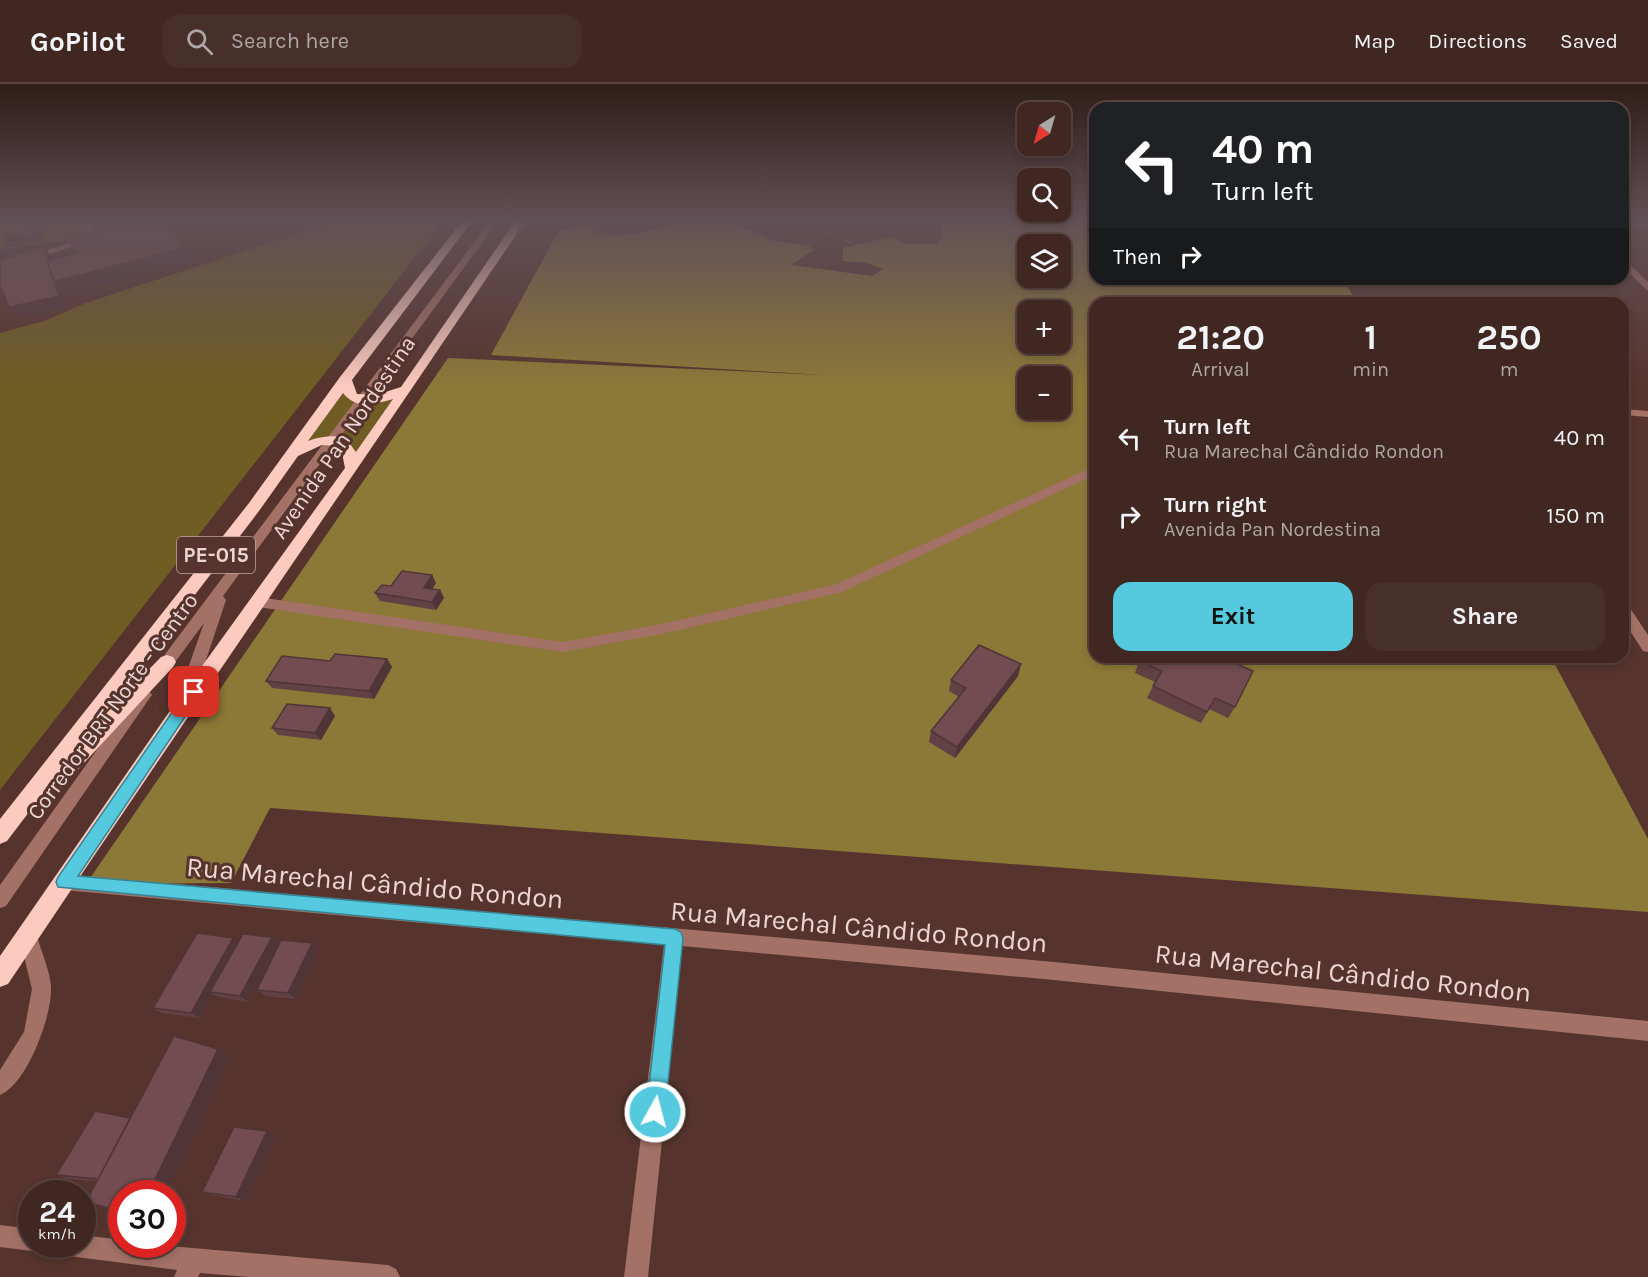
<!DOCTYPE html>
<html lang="en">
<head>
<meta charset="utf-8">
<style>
	body { margin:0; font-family:Karla,sans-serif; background:#472f2a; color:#f1f3f6; height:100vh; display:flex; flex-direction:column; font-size:22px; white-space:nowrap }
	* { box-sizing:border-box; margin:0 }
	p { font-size:20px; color:#aea5a5 }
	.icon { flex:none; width:33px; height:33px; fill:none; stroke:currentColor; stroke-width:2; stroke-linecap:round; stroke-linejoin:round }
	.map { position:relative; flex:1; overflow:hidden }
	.details { position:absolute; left:1089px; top:213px; width:540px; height:366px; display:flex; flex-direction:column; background:#402722; border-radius:18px; box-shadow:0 3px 9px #0003,0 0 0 2px #594440 }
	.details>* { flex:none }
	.top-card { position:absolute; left:1089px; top:18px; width:540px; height:183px; border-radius:18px; box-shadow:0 3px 9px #0003,0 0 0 2px #594440; background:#202124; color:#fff; overflow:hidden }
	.needle { width:39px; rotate:217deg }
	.tools { position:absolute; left:1017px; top:18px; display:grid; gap:12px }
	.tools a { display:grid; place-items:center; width:54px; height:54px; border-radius:12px; background:#402722; box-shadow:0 3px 9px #0003,0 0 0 2px #594440; font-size:30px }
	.speed { position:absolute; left:18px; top:1096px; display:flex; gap:12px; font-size:30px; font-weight:700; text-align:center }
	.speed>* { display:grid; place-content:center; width:78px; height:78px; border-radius:50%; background:#402722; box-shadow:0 3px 9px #0003,0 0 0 2px #594440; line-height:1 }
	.speed small { font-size:15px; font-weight:400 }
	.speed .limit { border:9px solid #d22; background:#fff; color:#111 }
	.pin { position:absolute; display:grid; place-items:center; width:51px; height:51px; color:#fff; margin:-26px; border-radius:12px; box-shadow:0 3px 9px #0006 }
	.me { position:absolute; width:66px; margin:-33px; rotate:7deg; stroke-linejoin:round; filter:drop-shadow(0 0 4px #0008) }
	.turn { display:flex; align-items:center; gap:21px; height:126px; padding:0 24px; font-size:27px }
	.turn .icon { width:78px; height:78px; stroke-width:2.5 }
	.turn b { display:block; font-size:42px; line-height:51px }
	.then { display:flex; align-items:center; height:57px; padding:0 24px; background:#0003; gap:12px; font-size:22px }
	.eta { display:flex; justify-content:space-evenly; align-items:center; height:102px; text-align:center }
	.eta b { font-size:36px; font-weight:700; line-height:42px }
	.action { display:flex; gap:12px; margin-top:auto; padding:12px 24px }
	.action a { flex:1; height:69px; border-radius:18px; background:#55cadf; color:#111; font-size:24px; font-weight:700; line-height:69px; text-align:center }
	.action a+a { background:#472f2a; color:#f1f3f6 }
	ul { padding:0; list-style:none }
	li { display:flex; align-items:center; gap:18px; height:78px; padding:0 24px }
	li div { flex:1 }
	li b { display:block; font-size:22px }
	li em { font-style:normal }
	header { display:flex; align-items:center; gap:36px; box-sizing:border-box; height:84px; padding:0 30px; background:#402722; border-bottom:2px solid #594440 }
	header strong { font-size:28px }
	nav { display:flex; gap:33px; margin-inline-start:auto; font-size:21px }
	.search { width:420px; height:54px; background:#472f2a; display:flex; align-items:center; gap:15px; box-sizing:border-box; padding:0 21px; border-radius:18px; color:#aea5a5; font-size:22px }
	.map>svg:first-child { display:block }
</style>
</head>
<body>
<header>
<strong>GoPilot</strong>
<div class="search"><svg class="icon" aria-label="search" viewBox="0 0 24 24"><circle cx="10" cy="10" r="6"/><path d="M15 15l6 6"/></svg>Search here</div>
<nav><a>Map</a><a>Directions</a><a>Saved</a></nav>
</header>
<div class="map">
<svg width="1648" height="1193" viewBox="0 0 1648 1193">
	<rect width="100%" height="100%" fill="#56342d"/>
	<g fill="#6f5d23">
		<path d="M0 136H133L74 156 0 165Z"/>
		<path d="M339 136H444L0 706V249L44 237 86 219Z"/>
		<path d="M345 296 362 316 404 306 352 384 345 362 320 357 293 371Z"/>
	</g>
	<path fill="#8c7837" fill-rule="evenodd" d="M675 136H724L775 157 809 162 814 166 791 181 872 192 883 185 867 179 843 177V164L890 153 907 160H937L942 151 941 136H1095V195L1344 196 1357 219H1095V573H1551L1648 755V828L270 724 231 799 86 800 448 274 824 291 491 271 559 146 588 141C592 144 595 148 600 150 616 155 662 147 675 136ZM1028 160H1060V194H1028ZM1028 226H1060V260H1028ZM1028 292H1060V326H1028Z"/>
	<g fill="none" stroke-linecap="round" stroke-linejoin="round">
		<g stroke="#876962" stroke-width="2" stroke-dasharray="2 2" stroke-linecap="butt">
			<path d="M744 136 760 144 811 154 861 136"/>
			<path d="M892 136 914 146H927V136"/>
			<path d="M657 138 660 136"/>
			<path d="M827 148 851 159"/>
		</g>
		<g fill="#a37166" fill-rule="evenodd">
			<path d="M75 136H84L98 150V154L0 187V181L90 152Z"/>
			<path d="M491 136H499L223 512 226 516 192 618 189 622H179L176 618 204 539 164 593H154L152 589 154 585Z"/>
			<path d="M1623 136 1648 138V144L1623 140Z"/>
			<path d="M1623 174 1648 198V207L1623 183Z"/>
			<path d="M1623 325 1648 327V333L1623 331Z"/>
			<path d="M1095 382V391L842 508 662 550 563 568 258 523 251 518 258 513 563 558 662 540 834 501Z"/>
			<path d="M1623 520 1628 521 1648 551V568L1643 567 1623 536Z"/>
			<path d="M144 605 149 607 152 611 149 615 6 822 0 824V801L139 607Z"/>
			<path d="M64 790 1054 878 1648 937V957L1054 896 682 862 648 1193H624L664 861 64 806 58 804 55 798 58 792Z"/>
			<path d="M28 843 35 846 37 852C41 867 52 892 51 906 51 934 27 1000 0 1011V986L24 948 32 905 19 852 21 846Z"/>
			<path d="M0 1141 32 1145V1161H41L40 1164 32 1167 0 1163Z"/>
			<path d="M82 1151 122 1156V1161H158L388 1181 396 1185 400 1193H249L200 1189 198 1193H174L177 1186 69 1172 61 1169 58 1161H82Z"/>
		</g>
		<path fill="#fccabf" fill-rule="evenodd" d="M463 136H473L352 296 357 310 376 311 401 303 516 136H526C354 391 179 644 8 900L0 903V872L174 621 345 384 342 369 337 362 322 361 298 372 259 427 96 640 161 573 167 571 173 573 176 578 173 583 58 707 51 709 45 707 7 757 0 760V735L249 419 340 293ZM343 309C356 326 375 320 393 315L356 368C353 365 350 359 347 356 338 349 317 353 308 357Z"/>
	</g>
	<g fill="#624145">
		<path d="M40 146 43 150 35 158H22L21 156 18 158 8 159 20 150 21 152Z"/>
		<path d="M436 499 432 505 440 506 444 514 436 526 380 517 375 509 391 502Z"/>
		<path d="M387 575 392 583 374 615 272 604 266 597 330 577Z"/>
		<path d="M1139 577 1232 578 1235 623 1228 634 1209 625 1201 639 1147 614 1155 598 1135 589Z"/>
		<path d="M1021 580 1018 592 955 674 929 658 931 647 959 613 949 607 951 596Z"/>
		<path d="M335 632 321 656 278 651 272 644Z"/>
		<path d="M233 854 238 858 248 918 218 913 213 910 200 934 162 929 153 924Z"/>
		<path d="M319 865 296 915 265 912 257 906Z"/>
		<path d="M218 965 230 973 97 1097 68 1095 56 1091Z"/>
		<path d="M267 1047 276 1051 245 1117 212 1111 202 1108Z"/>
	</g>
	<g fill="#503538">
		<path d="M40 146 43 150 35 158 33 154Z"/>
		<path d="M20 150 22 154H20L21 156 18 158 8 159 5 155Z"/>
		<path d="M20 160 23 164 21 168 7 171 4 167Z"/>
		<path d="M44 162 52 174 59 196 183 164 191 179 64 213 67 223 18 235 9 223 53 198Z"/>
		<path d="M432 491 436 499 428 512 424 504Z"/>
		<path d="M440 506 444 514 436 526 432 518Z"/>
		<path d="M387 575 392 583 374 615 369 607Z"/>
		<path d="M1021 580 1018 592 955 674 957 663Z"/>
		<path d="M330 624 335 632 321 656 315 649Z"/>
		<path d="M272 853 279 860 248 918 240 912Z"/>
		<path d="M233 854 241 860 210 908 213 910 200 934 191 929Z"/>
		<path d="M312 859 319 865 296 915 288 909Z"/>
		<path d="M218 965 230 973 166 1110H148Z"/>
		<path d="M267 1047 276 1051 245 1117 236 1113Z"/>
	</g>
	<g fill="#724c50" stroke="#503538" stroke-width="1.5">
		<path d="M139 136H166L183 164 53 198 47 177 78 169 68 155Z"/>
		<path d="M25 146H40L33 154H20Z"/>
		<path d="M8 150H20L16 154 5 155Z"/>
		<path d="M20 160 18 164 4 167 5 162Z"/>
		<path d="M44 162 48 177H47L59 212 9 223 0 201V176Z"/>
		<path d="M402 487 432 491 424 504 440 506 432 518 375 509 382 501 391 502Z"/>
		<path d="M979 561 1021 580 957 663 931 647 966 604 951 596Z"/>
		<path d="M335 570 387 575 369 607 266 597 282 572 330 577Z"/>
		<path d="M1142 573H1234L1232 578 1253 587 1235 623 1215 614 1207 628 1153 602 1162 587 1139 577Z"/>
		<path d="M287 620 330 624 315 649 272 644Z"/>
		<path d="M197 849 233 854 191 929 153 924Z"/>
		<path d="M243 850 272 853 240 912 210 908Z"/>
		<path d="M281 856 312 859 288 909 257 906Z"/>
		<path d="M174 952 218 965 148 1110H122V1128L86 1118Z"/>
		<path d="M95 1027 130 1034 98 1095 56 1091Z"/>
		<path d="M234 1043 267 1047 236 1113 202 1108Z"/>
	</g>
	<linearGradient id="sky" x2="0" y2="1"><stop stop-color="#2f1d19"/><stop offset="0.45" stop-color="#625057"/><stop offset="1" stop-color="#625057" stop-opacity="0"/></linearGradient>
	<rect width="1648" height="303" fill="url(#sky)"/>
	<path fill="#55cadf" stroke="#378391" stroke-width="1.5" d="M194 603 201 608 199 612 78 792 675 845 681 848 683 854 665 1028 662 1034 655 1037 648 1034 646 1028 665 861 58 803 56 798 58 793 189 604Z"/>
	<g text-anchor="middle" stroke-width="6" stroke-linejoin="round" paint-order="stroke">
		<rect fill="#56342d" stroke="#bfa5a0" stroke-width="1.5" x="177" y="453" width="78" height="36" rx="4.5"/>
		<g font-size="21" font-weight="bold" fill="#ecd6d1">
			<text x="216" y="478">PE-015</text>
		</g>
		<g font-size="22" fill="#ecd6d1" stroke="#56342d">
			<text transform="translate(343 353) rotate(-56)" y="8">Avenida Pan Nordestina</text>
			<text transform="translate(112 622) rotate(-54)" y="8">Corredor BRT Norte - Centro</text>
		</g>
		<g font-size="27" fill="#ecd6d1" stroke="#56342d">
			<text transform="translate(375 799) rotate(5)" y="9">Rua Marechal Cândido Rondon</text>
			<text transform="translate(859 843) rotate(5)" y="9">Rua Marechal Cândido Rondon</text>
			<text transform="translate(1343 889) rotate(6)" y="9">Rua Marechal Cândido Rondon</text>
		</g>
	</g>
</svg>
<div class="tools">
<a><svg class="needle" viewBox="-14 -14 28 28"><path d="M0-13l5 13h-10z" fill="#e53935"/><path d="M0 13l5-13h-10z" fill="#aea5a5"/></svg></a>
<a><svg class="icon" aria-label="search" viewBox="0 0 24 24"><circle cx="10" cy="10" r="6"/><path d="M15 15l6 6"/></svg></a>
<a><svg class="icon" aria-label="layers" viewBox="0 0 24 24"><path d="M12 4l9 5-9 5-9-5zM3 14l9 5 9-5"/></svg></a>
<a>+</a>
<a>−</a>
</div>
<div class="speed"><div>24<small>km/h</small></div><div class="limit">30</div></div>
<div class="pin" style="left:194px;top:608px;background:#d93025"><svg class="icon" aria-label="arrive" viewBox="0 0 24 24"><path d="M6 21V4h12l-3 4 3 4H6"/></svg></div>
<svg class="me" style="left:655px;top:1028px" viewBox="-20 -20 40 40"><circle r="17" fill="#55cadf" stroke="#fff" stroke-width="3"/><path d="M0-11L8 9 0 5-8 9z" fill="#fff"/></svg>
<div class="top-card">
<div class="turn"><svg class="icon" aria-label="left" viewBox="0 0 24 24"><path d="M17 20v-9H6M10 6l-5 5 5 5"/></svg><div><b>40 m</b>Turn left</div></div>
<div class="then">Then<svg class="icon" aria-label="right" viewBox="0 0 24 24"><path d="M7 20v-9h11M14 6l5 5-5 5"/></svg></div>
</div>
<section class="details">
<div class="eta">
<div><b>21:20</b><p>Arrival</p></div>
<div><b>1</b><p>min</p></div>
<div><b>250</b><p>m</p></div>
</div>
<ul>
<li><svg class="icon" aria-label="left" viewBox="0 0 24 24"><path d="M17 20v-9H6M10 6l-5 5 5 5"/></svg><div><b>Turn left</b><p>Rua Marechal Cândido Rondon</p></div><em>40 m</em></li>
<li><svg class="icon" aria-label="right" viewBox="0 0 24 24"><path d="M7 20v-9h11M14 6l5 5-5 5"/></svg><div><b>Turn right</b><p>Avenida Pan Nordestina</p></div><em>150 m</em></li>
</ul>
<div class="action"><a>Exit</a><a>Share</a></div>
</section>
</div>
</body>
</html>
